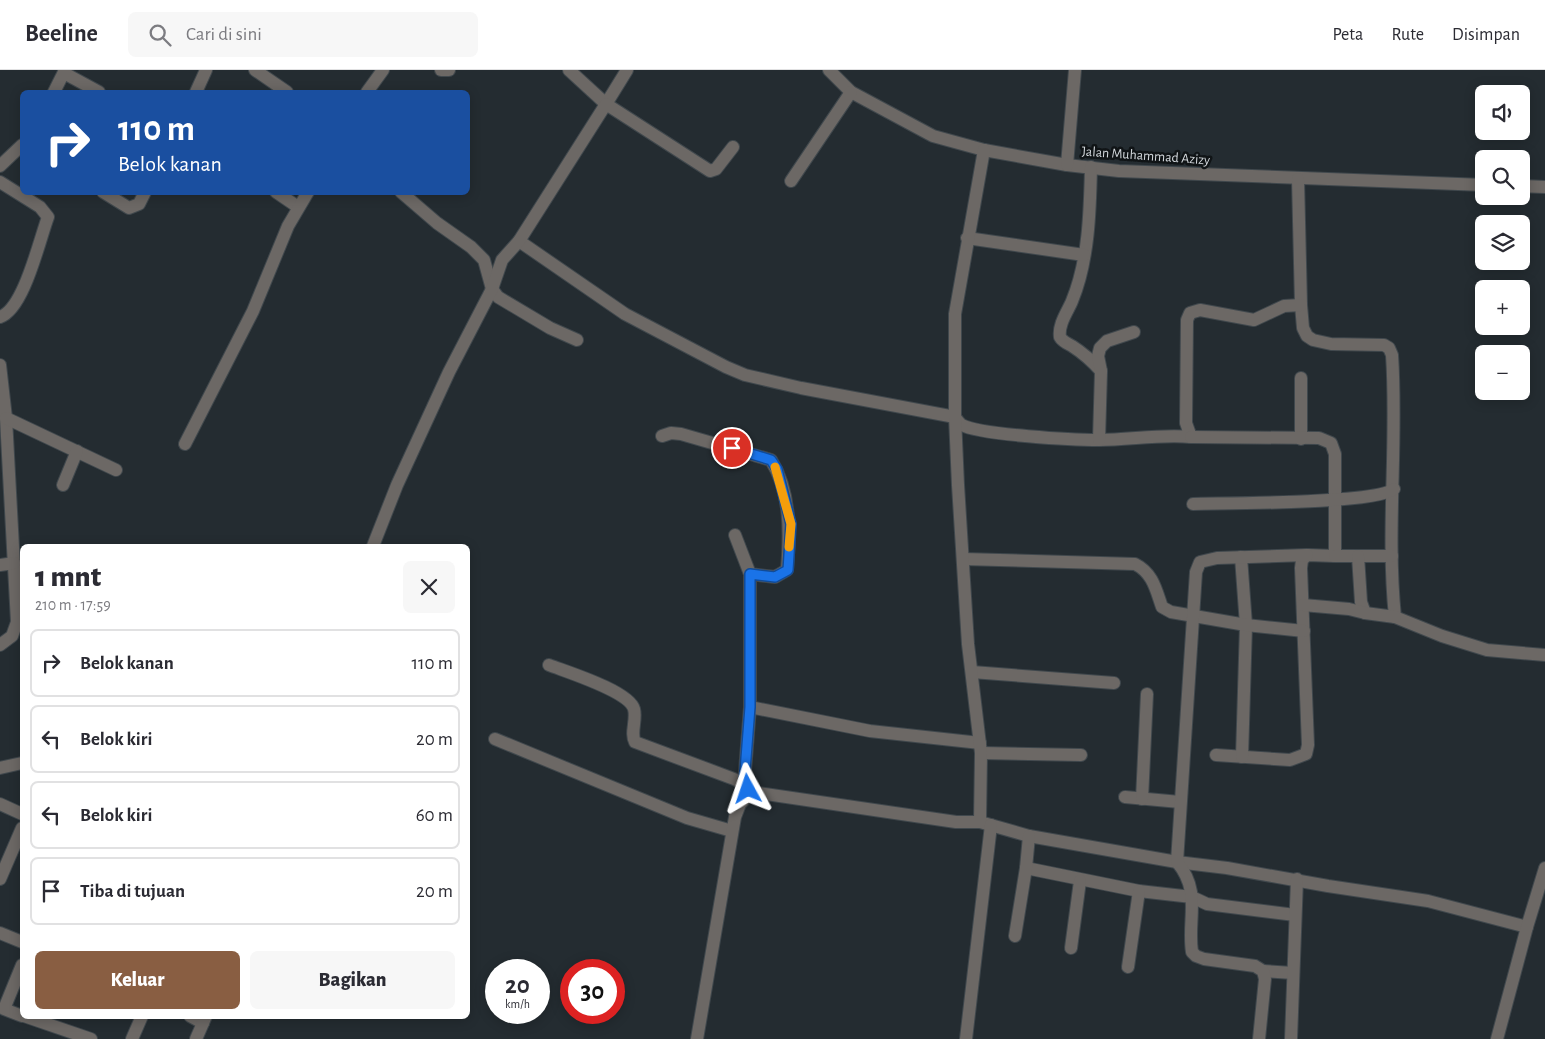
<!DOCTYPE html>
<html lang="id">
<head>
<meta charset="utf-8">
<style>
	body { margin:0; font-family:"Alegreya Sans",sans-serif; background:#f7f7f7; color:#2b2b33; height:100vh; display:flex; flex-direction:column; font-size:19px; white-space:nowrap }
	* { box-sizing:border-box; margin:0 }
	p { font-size:16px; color:#7c7c81 }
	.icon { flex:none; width:28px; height:28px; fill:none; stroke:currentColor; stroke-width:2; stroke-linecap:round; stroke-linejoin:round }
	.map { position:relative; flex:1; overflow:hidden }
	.side { position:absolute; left:20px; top:474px; width:450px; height:475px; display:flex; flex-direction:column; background:#fff; border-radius:8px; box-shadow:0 2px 12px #0003 }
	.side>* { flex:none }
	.banner { position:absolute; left:20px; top:20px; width:450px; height:105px; border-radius:8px; box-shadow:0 2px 12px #0003; background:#1a4fa0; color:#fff; overflow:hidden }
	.tools { position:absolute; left:1475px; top:15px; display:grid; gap:10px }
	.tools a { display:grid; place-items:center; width:55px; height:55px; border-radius:8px; background:#fff; box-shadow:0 2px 12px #0003; font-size:25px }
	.speed { position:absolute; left:485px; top:889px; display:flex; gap:10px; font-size:25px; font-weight:700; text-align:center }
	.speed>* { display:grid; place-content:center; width:65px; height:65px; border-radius:50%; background:#fff; box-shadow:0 2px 12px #0003; line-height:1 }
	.speed small { font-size:12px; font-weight:400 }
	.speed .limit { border:8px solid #d22; background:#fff; color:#111 }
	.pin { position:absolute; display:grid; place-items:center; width:42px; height:42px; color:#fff; margin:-21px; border:2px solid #fff; border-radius:50%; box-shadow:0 1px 5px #0007 }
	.me { position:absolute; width:55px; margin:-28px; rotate:355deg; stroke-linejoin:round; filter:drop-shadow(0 0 4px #0008) }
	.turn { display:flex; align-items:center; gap:18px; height:105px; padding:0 15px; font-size:22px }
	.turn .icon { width:65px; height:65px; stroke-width:2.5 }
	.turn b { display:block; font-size:35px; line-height:42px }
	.round { display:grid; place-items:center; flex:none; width:52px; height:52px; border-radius:8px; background:#f7f7f7 }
	.headline { display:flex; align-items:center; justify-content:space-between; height:85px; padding:0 15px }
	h1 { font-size:30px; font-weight:800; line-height:38px }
	.cta { display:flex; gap:10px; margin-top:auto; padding:10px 15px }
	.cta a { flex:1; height:58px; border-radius:8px; background:#895e42; color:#fff; font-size:20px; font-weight:800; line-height:58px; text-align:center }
	.cta a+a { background:#f7f7f7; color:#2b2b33 }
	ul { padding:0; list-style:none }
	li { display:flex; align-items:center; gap:15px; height:68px; margin:0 10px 8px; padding:0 5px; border:2px solid #e1e1e2; border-radius:8px }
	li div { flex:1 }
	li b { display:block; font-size:19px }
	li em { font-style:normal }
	header { display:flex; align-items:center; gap:30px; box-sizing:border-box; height:70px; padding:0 25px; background:#fff; border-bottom:1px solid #e1e1e2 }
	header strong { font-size:24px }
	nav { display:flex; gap:28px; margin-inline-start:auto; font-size:18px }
	.search { width:350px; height:45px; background:#f7f7f7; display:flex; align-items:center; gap:12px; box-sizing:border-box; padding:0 18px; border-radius:8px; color:#7c7c81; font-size:19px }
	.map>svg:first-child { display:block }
</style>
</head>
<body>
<header>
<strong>Beeline</strong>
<div class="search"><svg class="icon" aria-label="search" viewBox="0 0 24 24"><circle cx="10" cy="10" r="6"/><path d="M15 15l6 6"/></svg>Cari di sini</div>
<nav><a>Peta</a><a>Rute</a><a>Disimpan</a></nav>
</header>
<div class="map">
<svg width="1545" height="969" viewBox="0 0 1545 969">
	<rect width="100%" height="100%" fill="#242c31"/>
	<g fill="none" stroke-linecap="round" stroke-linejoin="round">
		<defs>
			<g id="minor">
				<path d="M255 0 287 22"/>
				<path d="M441 0H449"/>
				<path d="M569 0 606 34 627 0"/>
				<path d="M829 0 851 22 933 66 984 80 1067 95 1119 101 1484 115"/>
				<path d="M64 3 99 22"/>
				<path d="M54 22 65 0"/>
				<path d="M196 22 206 0"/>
				<path d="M367 22 383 0"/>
				<path d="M1067 95 1075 0"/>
				<path d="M0 96 22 75"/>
				<path d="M1091 97C1090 140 1089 190 1072 231 1068 241 1058 254 1060 267 1062 271 1068 274 1072 276 1083 283 1092 291 1101 301"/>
				<path d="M1298 109 1301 235 1303 258 1307 266 1313 270 1331 274 1384 275 1389 278 1392 285C1398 372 1386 460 1395 547L1442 566 1487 580 1545 585"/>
				<path d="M791 111 851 22"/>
				<path d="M0 112 40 137 48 147C39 171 24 239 0 247"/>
				<path d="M1521 116 1545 117"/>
				<path d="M103 122 129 138 139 134 145 122"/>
				<path d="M276 122 298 137"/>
				<path d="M401 122 437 153 471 177 484 190 492 219 498 227 550 258 577 270"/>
				<path d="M967 168 1084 185"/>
				<path d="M519 171 625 244 726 297 745 305 801 318 955 347C957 350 959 353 962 355 980 365 1075 370 1099 370 1130 370 1160 364 1191 367L1186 353 1187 250 1190 243 1200 240 1254 250 1284 236 1301 235"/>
				<path d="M0 295 6 348 17 552 12 566 0 575"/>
				<path d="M1301 308V369"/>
				<path d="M6 348 116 400"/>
				<path d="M662 366 671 363 681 364 771 390C791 422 790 464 787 500L775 507 750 504 735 465"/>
				<path d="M1191 367 1319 368 1331 373 1335 384V486L1307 485 1302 490 1301 498 1308 675 1306 684 1290 690 1216 685"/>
				<path d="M1099 370 1101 301 1098 286 1100 278 1107 271 1134 262"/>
				<path d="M185 374 253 241 288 156 308 122"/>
				<path d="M63 415 77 381"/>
				<path d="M1193 434C1226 433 1375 434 1394 419"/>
				<path d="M373 476 397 415 449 302 492 219 502 190 519 171 606 34 710 101 716 99 733 77"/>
				<path d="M1335 486H1392"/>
				<path d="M1358 486 1361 532 1365 543"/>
				<path d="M1241 487 1246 555 1242 687"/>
				<path d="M963 489 1135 494C1153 503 1156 520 1162 537L1171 542 1246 555 1304 561"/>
				<path d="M0 495 14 493"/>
				<path d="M1303 535 1349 539 1365 543 1395 547"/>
				<path d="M549 595C567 602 629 621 634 639 637 650 630 663 635 672L734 709 744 714 752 722"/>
				<path d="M972 602 1114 613"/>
				<path d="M750 637 870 661 980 673"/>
				<path d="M495 669 687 748 732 761"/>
				<path d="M981 683 1081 685"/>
				<path d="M0 698 22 693"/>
				<path d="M744 714 750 637V504"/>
				<path d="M1125 727 1180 732"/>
				<path d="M1142 729 1147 624"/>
				<path d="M0 734 22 744"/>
				<path d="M980 752 1029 766 1177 792 1227 798 1328 816 1428 831 1527 857"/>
				<path d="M1026 798 1139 821 1192 827 1207 834 1295 845"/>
				<path d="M0 809 22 758"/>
				<path d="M0 863 22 872"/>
				<path d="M1015 866 1026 798 1029 766"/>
				<path d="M1071 878 1080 811"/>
				<path d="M22 895 4 939 22 946"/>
				<path d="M1128 897 1139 821"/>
				<path d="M1263 901 1293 903"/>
				<path d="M24 946 91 969"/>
				<path d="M190 946 203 953 206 946"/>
				<path d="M132 969 142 946"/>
				<path d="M196 969 203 953"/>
				<path d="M697 969 735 747 740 734 752 722 956 752H980L981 683 968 574 958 415 955 347V244L984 80"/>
				<path d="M966 969 991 755"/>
				<path d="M1259 969 1265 909 1263 901 1255 896 1204 889 1196 886 1192 882C1187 849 1202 822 1177 792L1196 502 1200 492 1217 488 1307 485"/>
				<path d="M1291 969 1297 809"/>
				<path d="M1497 969 1527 857 1545 798"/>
			</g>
		</defs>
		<use href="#minor" stroke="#40484d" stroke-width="14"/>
		<use href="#minor" stroke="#6c6865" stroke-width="12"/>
	</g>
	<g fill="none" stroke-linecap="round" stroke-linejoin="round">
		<defs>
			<path id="route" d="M732 378 771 390 777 399 791 454 788 500 775 507 750 504V637L744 714 748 719"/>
		</defs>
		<use href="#route" stroke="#114b97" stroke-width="12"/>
		<use href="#route" stroke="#1a73e8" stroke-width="9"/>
		<path stroke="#f59e0b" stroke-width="9" d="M775 397 791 454 789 477"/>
	</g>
	<g text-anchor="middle" stroke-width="5" stroke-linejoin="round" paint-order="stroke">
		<g font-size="14" fill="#d4d9dd" stroke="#101416">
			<text transform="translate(1146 85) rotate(4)" y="5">Jalan Muhammad Azizy</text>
		</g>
	</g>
</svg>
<div class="tools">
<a><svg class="icon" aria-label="sound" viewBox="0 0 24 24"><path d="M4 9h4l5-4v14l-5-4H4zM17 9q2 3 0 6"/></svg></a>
<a><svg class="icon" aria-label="search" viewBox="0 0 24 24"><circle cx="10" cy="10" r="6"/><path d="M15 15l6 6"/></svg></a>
<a><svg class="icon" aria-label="layers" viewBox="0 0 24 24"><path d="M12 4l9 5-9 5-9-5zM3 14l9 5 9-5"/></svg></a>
<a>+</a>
<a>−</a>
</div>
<div class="speed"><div>20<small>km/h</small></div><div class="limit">30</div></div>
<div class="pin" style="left:732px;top:378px;background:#d93025"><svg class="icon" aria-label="arrive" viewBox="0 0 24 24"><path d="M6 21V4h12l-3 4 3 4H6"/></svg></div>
<svg class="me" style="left:748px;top:719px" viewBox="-20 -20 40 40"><path d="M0-17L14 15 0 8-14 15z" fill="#1a73e8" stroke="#fff" stroke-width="4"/></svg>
<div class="banner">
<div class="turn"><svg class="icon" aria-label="right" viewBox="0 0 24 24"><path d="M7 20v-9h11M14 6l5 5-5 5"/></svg><div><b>110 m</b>Belok kanan</div></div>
</div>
<section class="side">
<div class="headline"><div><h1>1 mnt</h1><p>210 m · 17:59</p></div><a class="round"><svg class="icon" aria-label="close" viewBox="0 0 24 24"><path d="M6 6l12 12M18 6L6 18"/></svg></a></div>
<ul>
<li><svg class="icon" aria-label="right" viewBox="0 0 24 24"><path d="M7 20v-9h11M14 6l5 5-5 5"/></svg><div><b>Belok kanan</b></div><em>110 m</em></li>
<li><svg class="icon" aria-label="left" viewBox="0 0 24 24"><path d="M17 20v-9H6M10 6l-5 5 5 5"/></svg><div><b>Belok kiri</b></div><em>20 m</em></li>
<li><svg class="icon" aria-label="left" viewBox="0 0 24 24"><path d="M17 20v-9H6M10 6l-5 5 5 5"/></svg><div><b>Belok kiri</b></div><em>60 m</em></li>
<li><svg class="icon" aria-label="arrive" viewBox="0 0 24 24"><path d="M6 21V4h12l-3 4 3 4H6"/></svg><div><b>Tiba di tujuan</b></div><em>20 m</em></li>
</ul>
<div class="cta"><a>Keluar</a><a>Bagikan</a></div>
</section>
</div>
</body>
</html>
